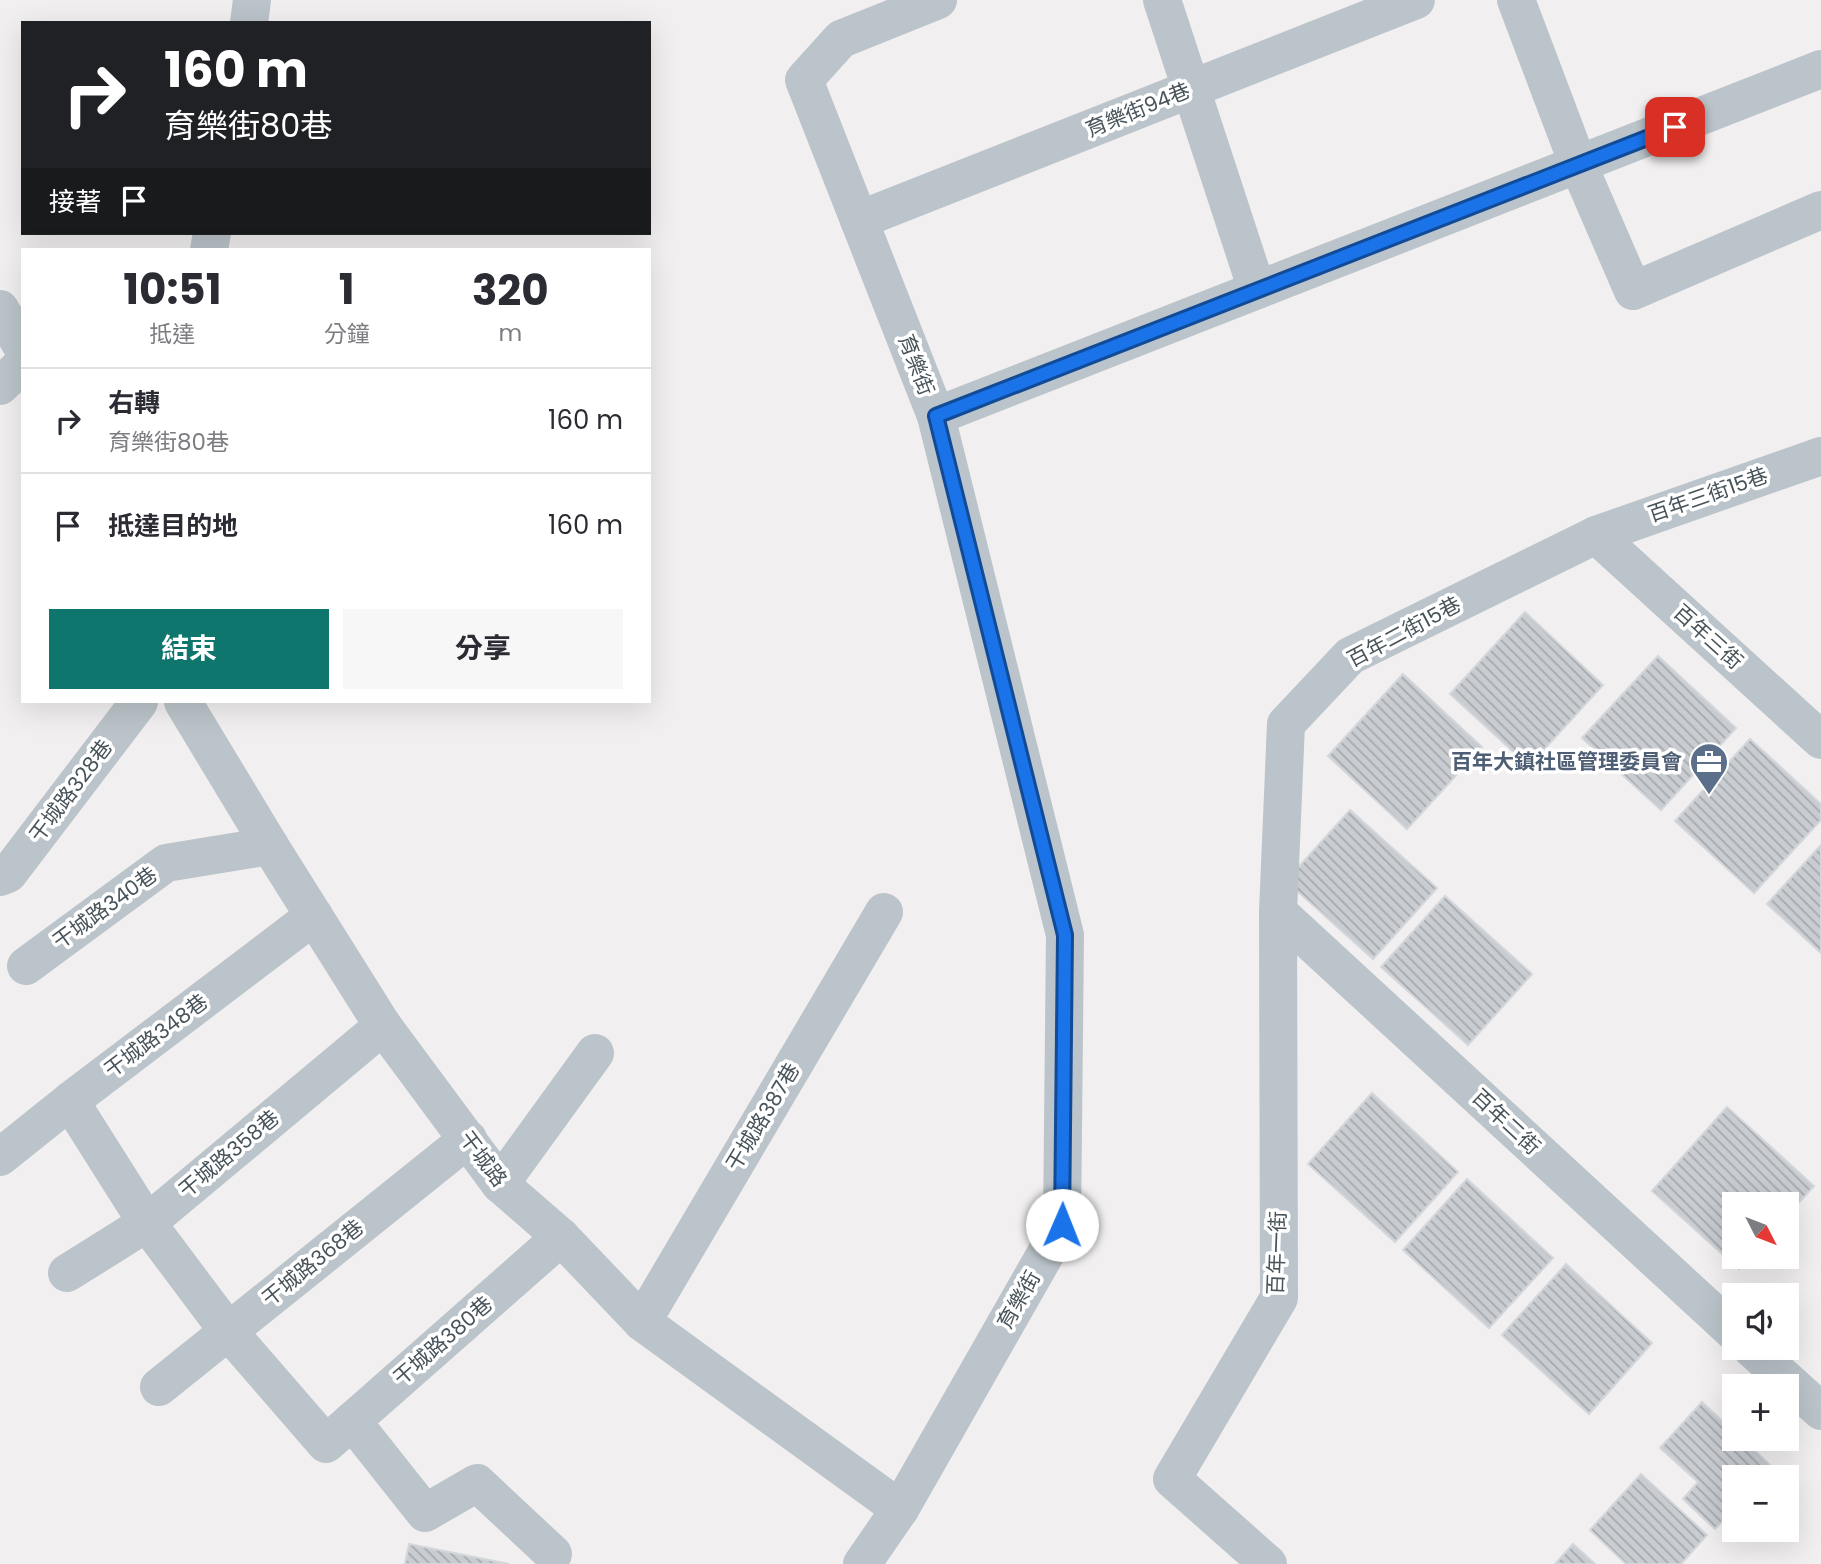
<!DOCTYPE html>
<html lang="zh-TW">
<head>
<meta charset="utf-8">
<style>
	body { margin:0; font-family:Poppins,"Noto Sans TC",sans-serif; background:#f7f7f7; color:#2b2b33; height:100vh; display:flex; flex-direction:column; font-size:26px; white-space:nowrap }
	* { box-sizing:border-box; margin:0 }
	p { font-size:23px; color:#7c7c81 }
	.icon { flex:none; width:38px; height:38px; fill:none; stroke:currentColor; stroke-width:2; stroke-linecap:round; stroke-linejoin:round }
	.map { position:relative; flex:1; overflow:hidden }
	.side { position:absolute; left:21px; top:248px; width:630px; height:455px; display:flex; flex-direction:column; background:#fff; border-radius:0px; box-shadow:0 7px 28px #0002 }
	.side>* { flex:none }
	.hud { position:absolute; left:21px; top:21px; width:630px; height:214px; border-radius:0px; box-shadow:0 7px 28px #0002; background:#202124; color:#fff; overflow:hidden }
	.needle { width:46px; rotate:132deg }
	.controls { position:absolute; left:1722px; top:1192px; display:grid; gap:14px }
	.controls a { display:grid; place-items:center; width:77px; height:77px; border-radius:0px; background:#fff; box-shadow:0 7px 28px #0002; font-size:35px }
	.pin { position:absolute; display:grid; place-items:center; width:60px; height:60px; color:#fff; margin:-30px; border-radius:14px; box-shadow:0 4px 10px #0006 }
	.me { position:absolute; width:77px; margin:-38px; rotate:1deg; stroke-linejoin:round; filter:drop-shadow(0 0 5px #0008) }
	.turn { display:flex; align-items:center; gap:24px; height:147px; padding:0 28px; font-size:32px }
	.turn .icon { width:91px; height:91px; stroke-width:2.5 }
	.turn b { display:block; font-size:49px; line-height:60px }
	.then { display:flex; align-items:center; height:66px; padding:0 28px; background:#0003; gap:14px; font-size:26px }
	.eta { display:flex; justify-content:space-evenly; align-items:center; height:119px; text-align:center }
	.eta b { font-size:42px; font-weight:700; line-height:49px }
	.cta { display:flex; gap:14px; margin-top:auto; padding:14px 28px }
	.cta a { flex:1; height:80px; border-radius:0px; background:#0f766e; color:#fff; font-size:28px; font-weight:700; line-height:80px; text-align:center }
	.cta a+a { background:#f7f7f7; color:#2b2b33 }
	ul { padding:0; list-style:none }
	li { display:flex; align-items:center; gap:21px; height:105px; padding:0 28px; border-top:2px solid #e1e1e2 }
	li div { flex:1 }
	li b { display:block; font-size:26px }
	li em { font-style:normal }
	.map>svg:first-child { display:block }
</style>
</head>
<body>
<div class="map">
<svg width="1821" height="1564" viewBox="0 0 1821 1564">
	<defs>
		<pattern id="building-back-hatch" width="6" height="6" patternUnits="userSpaceOnUse" patternTransform="scale(1.75)"><rect width="6" height="6" fill="#c9ccd1"/><path d="M-1 5l2 2M0 0l6 6M5-1l2 2" fill="none" stroke="#a5a8ad"/></pattern>
	</defs>
	<rect width="100%" height="100%" fill="#f1efef"/>
	<g fill="url(#building-back-hatch)" stroke="#d3d6da" stroke-width="2">
		<path d="M1525 612 1603 685 1529 766 1450 694Z"/>
		<path d="M1658 656 1736 728 1661 810 1582 738Z"/>
		<path d="M1403 674 1482 747 1407 829 1328 756Z"/>
		<path d="M1750 739 1821 804V820L1754 893 1675 821Z"/>
		<path d="M1350 810 1437 888 1373 959 1286 881Z"/>
		<path d="M1821 845V953L1767 904Z"/>
		<path d="M1445 896 1532 974 1468 1045 1381 967Z"/>
		<path d="M1372 1093 1458 1172 1395 1242 1308 1164Z"/>
		<path d="M1727 1107 1814 1186 1787 1216V1204H1734V1256H1750L1739 1269 1652 1191Z"/>
		<path d="M1467 1179 1553 1258 1489 1328 1403 1250Z"/>
		<path d="M1566 1264 1652 1343 1589 1414 1502 1335Z"/>
		<path d="M1702 1402 1734 1432V1438H1742L1772 1467 1763 1477H1734V1509L1715 1529 1683 1499 1698 1482 1660 1448Z"/>
		<path d="M1641 1474 1707 1535 1681 1564H1626L1590 1530Z"/>
		<path d="M409 1544 509 1564H405Z"/>
		<path d="M1573 1544 1595 1564H1555Z"/>
	</g>
	<g fill="none" stroke-linecap="round" stroke-linejoin="round">
		<g stroke="#bbc4ca" stroke-width="38">
			<path d="M1162 0 1257 290"/>
			<path d="M1516 0 1578 164 1633 291 1821 210"/>
			<path d="M249 23 252 0"/>
			<path d="M859 220 1416 0"/>
			<path d="M209 250 212 233"/>
			<path d="M0 309 23 348"/>
			<path d="M0 386 23 364"/>
			<path d="M936 416 1821 69"/>
			<path d="M1596 535 1821 740"/>
			<path d="M183 702 270 846 383 1026 500 1184 561 1237 642 1322 900 1509"/>
			<path d="M0 877 8 874 139 702"/>
			<path d="M1278 912 1734 1332"/>
			<path d="M26 966 166 863 270 846"/>
			<path d="M70 1101 147 1223 228 1331 326 1444 561 1237"/>
			<path d="M0 1157 70 1101 314 916"/>
			<path d="M500 1184 595 1053"/>
			<path d="M67 1273 147 1223 383 1026"/>
			<path d="M642 1322 884 912"/>
			<path d="M1751 1348 1821 1411"/>
			<path d="M159 1387 468 1139"/>
			<path d="M352 1421 425 1513 477 1483 553 1554"/>
			<path d="M862 1564 900 1509 1062 1225 1065 935 936 416 804 80 841 39 938 0"/>
			<path d="M1268 1564 1172 1479 1279 1298 1278 912 1286 724 1350 656 1596 535 1821 456"/>
		</g>
	</g>
	<g fill="none" stroke-linecap="round" stroke-linejoin="round">
		<defs>
			<path id="route" d="M1062 1225 1065 935 936 416 1675 127"/>
		</defs>
		<use href="#route" stroke="#114b97" stroke-width="18"/>
		<use href="#route" stroke="#1a73e8" stroke-width="12"/>
	</g>
	<defs>
		<symbol id="office-pin" viewBox="-11 -11 22 30"><path d="M0 17L-7.5 6A9.5 9.5 0 1 1 7.5 6Z" fill="#5c6f8a" stroke="#fff"/><path d="M-6-3h4V-5.5h4V-3h4V5H-6ZM-1-4.5V-3h2v-1.5ZM-6 0V1H6V0Z" fill="#fff"/></symbol>
	</defs>
	<g fill-rule="evenodd">
		<use href="#office-pin" x="1687" y="740" width="44" height="60"/>
	</g>
	<g text-anchor="middle" stroke-width="7" stroke-linejoin="round" paint-order="stroke">
		<g font-size="21" fill="#48545a" stroke="#fff">
			<text transform="translate(1138 110) rotate(-22)" y="7">育樂街94巷</text>
			<text transform="translate(916 365) rotate(69)" y="7">育樂街</text>
			<text transform="translate(1708 495) rotate(-19)" y="7">百年三街15巷</text>
			<text transform="translate(1404 632) rotate(-28)" y="7">百年二街15巷</text>
			<text transform="translate(1708 637) rotate(42)" y="7">百年三街</text>
			<text transform="translate(71 791) rotate(-53)" y="7">干城路328巷</text>
			<text transform="translate(105 908) rotate(-36)" y="7">干城路340巷</text>
			<text transform="translate(156 1036) rotate(-37)" y="7">干城路348巷</text>
			<text transform="translate(763 1117) rotate(-59)" y="7">干城路387巷</text>
			<text transform="translate(1506 1122) rotate(43)" y="7">百年二街</text>
			<text transform="translate(229 1154) rotate(-40)" y="7">干城路358巷</text>
			<text transform="translate(483 1159) rotate(53)" y="7">干城路</text>
			<text transform="translate(1277 1253) rotate(-88)" y="7">百年一街</text>
			<text transform="translate(313 1263) rotate(-39)" y="7">干城路368巷</text>
			<text transform="translate(1019 1300) rotate(-60)" y="7">育樂街</text>
			<text transform="translate(443 1341) rotate(-41)" y="7">干城路380巷</text>
		</g>
		<g font-size="21" font-weight="bold" fill="#4e5e75" stroke="#fff" text-anchor="end">
			<text x="1682" y="769">百年大鎮社區管理委員會</text>
		</g>
	</g>
</svg>
<div class="controls">
<a><svg class="needle" viewBox="-14 -14 28 28"><path d="M0-13l5 13h-10z" fill="#e53935"/><path d="M0 13l5-13h-10z" fill="#7c7c81"/></svg></a>
<a><svg class="icon" aria-label="sound" viewBox="0 0 24 24"><path d="M4 9h4l5-4v14l-5-4H4zM17 9q2 3 0 6"/></svg></a>
<a>+</a>
<a>−</a>
</div>
<div class="pin" style="left:1675px;top:127px;background:#d93025"><svg class="icon" aria-label="arrive" viewBox="0 0 24 24"><path d="M6 21V4h12l-3 4 3 4H6"/></svg></div>
<svg class="me" style="left:1062px;top:1225px" viewBox="-20 -20 40 40"><circle r="19" fill="#fff"/><path d="M0-13L10 11 0 6-10 11z" fill="#1a73e8"/></svg>
<div class="hud">
<div class="turn"><svg class="icon" aria-label="right" viewBox="0 0 24 24"><path d="M7 20v-9h11M14 6l5 5-5 5"/></svg><div><b>160 m</b>育樂街80巷</div></div>
<div class="then">接著<svg class="icon" aria-label="arrive" viewBox="0 0 24 24"><path d="M6 21V4h12l-3 4 3 4H6"/></svg></div>
</div>
<section class="side">
<div class="eta">
<div><b>10:51</b><p>抵達</p></div>
<div><b>1</b><p>分鐘</p></div>
<div><b>320</b><p>m</p></div>
</div>
<ul>
<li><svg class="icon" aria-label="right" viewBox="0 0 24 24"><path d="M7 20v-9h11M14 6l5 5-5 5"/></svg><div><b>右轉</b><p>育樂街80巷</p></div><em>160 m</em></li>
<li><svg class="icon" aria-label="arrive" viewBox="0 0 24 24"><path d="M6 21V4h12l-3 4 3 4H6"/></svg><div><b>抵達目的地</b></div><em>160 m</em></li>
</ul>
<div class="cta"><a>結束</a><a>分享</a></div>
</section>
</div>
</body>
</html>
